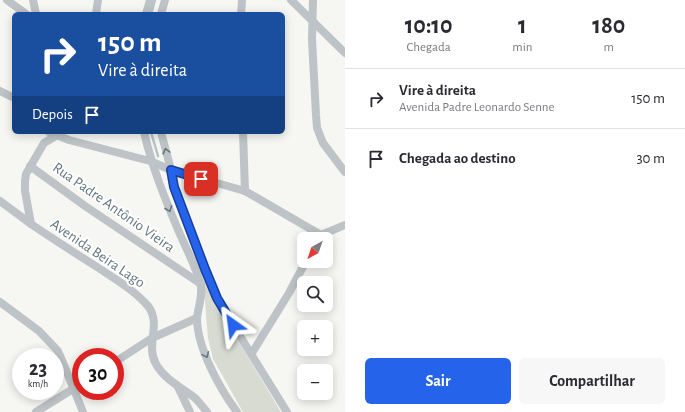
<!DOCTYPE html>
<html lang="pt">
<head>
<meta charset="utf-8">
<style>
	body { margin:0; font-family:"Alegreya Sans",sans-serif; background:#f7f7f7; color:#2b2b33; height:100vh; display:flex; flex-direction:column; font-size:15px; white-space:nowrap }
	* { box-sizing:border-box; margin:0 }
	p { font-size:13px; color:#7c7c81 }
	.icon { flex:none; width:22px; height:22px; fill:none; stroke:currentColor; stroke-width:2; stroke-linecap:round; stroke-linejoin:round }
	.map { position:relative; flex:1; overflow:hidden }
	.sheet { display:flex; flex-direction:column; background:#fff; width:340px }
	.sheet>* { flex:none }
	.top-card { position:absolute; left:12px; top:12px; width:273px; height:122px; border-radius:6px; box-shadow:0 2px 10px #0003; background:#1a4fa0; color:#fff; overflow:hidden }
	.needle { width:26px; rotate:220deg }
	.fabs { position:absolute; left:297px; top:232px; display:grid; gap:8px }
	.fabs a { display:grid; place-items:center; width:36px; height:36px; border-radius:6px; background:#fff; box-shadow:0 2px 10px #0003; font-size:20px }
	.speed { position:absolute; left:12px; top:348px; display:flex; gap:8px; font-size:20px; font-weight:700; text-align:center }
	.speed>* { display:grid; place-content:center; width:52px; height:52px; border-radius:50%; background:#fff; box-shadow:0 2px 10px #0003; line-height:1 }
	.speed small { font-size:10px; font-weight:400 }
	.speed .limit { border:6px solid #d22; background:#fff; color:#111 }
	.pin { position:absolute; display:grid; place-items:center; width:34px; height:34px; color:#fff; margin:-17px; border-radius:8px; box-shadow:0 2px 6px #0006 }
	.me { position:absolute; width:44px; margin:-22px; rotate:329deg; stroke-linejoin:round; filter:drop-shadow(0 0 3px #0008) }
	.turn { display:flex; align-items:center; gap:14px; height:84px; padding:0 20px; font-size:18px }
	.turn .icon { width:52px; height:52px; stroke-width:2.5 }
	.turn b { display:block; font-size:28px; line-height:34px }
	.then { display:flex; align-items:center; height:38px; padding:0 20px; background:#0003; gap:8px; font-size:15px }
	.eta { display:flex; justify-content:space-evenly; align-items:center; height:68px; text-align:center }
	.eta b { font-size:24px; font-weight:700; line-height:28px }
	.cta { display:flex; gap:8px; margin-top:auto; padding:8px 20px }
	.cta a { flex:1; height:46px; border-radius:6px; background:#2563eb; color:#fff; font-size:16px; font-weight:700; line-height:46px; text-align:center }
	.cta a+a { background:#f7f7f7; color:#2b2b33 }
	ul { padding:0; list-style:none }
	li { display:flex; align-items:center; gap:12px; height:60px; padding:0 20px; border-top:1px solid #e1e1e2 }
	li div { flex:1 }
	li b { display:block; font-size:15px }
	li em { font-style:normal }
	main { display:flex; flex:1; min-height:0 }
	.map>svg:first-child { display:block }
</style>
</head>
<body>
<main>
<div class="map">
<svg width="345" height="412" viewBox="0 0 345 412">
	<rect width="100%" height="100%" fill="#f6f6f3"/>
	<path fill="#d7dbd2" d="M204 281 214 301 281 412H243L213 359 208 338 206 315Z"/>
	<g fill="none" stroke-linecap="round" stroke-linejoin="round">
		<g stroke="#b4c5c6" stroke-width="2.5">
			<path d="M151 14 155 0"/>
			<path d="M151 132 158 156"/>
		</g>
		<g stroke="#bdc3c6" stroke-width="8">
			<path d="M7 0 26 14"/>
			<path d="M33 0 36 14"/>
			<path d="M291 0 345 53"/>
			<path d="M313 0 312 39 316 115 317 128 323 143 345 172"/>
			<path d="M96 14 98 0"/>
			<path d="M146 14 150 0"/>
			<path d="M161 14 165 0"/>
			<path d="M241 14 242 0"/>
			<path d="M0 91 14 98"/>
			<path d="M49 132 69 140 150 161 171 170 245 191 321 235"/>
			<path d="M62 132 44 143 26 174 25 181V191L31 224C53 239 75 253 97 267 115 279 134 290 148 306 162 324 145 345 156 364 164 379 182 388 195 398 199 402 203 407 207 412"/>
			<path d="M144 132C152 167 165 199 179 232 186 248 195 265 200 282 204 293 198 307 197 318 197 348 220 389 237 412"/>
			<path d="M161 132 171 170 174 187 192 236 217 299 287 412"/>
			<path d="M243 132 245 191"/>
			<path d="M30 166 85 206 201 284"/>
			<path d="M0 201 31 224"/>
			<path d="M319 238 321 235 345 225"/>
			<path d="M0 302 39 331 58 351 64 365 83 412"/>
			<path d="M252 353 289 293 306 261"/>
			<path d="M115 362 152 338 197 318"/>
			<path d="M178 387 190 412"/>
			<path d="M36 412 81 384"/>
		</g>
	</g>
	<defs><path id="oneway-chevron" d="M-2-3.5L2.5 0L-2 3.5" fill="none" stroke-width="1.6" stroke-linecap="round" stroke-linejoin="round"/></defs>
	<g stroke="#61777e">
		<use href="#oneway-chevron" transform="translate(166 151) rotate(-105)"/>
		<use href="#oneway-chevron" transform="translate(169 209) rotate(68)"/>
		<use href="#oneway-chevron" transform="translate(206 355) rotate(66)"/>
	</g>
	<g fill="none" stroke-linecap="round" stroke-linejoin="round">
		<defs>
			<path id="route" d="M201 179 171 170 174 187 205 269 217 298 233 325"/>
		</defs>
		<use href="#route" stroke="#184099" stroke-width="10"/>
		<use href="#route" stroke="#2563eb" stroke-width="7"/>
	</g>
	<g text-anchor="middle" stroke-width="4" stroke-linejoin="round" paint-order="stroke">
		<g font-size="15" fill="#61777e" stroke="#fff">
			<text transform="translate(114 207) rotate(35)" y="5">Rua Padre Antônio Vieira</text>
			<text transform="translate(98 253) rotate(34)" y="5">Avenida Beira Lago</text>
		</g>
	</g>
</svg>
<div class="fabs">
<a><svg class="needle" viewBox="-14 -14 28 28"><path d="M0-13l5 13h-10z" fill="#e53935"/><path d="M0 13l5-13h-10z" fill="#7c7c81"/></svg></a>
<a><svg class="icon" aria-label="search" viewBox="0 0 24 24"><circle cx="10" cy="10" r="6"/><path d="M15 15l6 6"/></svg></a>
<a>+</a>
<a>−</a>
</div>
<div class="speed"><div>23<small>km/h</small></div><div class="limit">30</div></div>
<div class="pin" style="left:201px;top:179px;background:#d93025"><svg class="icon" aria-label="arrive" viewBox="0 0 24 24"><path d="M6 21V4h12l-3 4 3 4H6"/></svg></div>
<svg class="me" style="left:233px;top:325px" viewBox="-20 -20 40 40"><path d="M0-17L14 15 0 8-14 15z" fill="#2563eb" stroke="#fff" stroke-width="4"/></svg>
<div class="top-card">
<div class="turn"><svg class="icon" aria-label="right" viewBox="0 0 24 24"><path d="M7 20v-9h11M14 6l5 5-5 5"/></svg><div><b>150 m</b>Vire à direita</div></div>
<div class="then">Depois<svg class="icon" aria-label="arrive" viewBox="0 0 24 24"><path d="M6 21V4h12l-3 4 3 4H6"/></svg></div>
</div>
</div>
<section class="sheet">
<div class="eta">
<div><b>10:10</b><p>Chegada</p></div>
<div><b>1</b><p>min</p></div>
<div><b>180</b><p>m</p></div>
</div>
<ul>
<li><svg class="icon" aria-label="right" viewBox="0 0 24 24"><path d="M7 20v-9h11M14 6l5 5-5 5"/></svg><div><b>Vire à direita</b><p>Avenida Padre Leonardo Senne</p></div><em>150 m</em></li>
<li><svg class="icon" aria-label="arrive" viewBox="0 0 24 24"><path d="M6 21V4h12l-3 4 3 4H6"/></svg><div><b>Chegada ao destino</b></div><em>30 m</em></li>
</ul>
<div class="cta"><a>Sair</a><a>Compartilhar</a></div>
</section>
</main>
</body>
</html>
